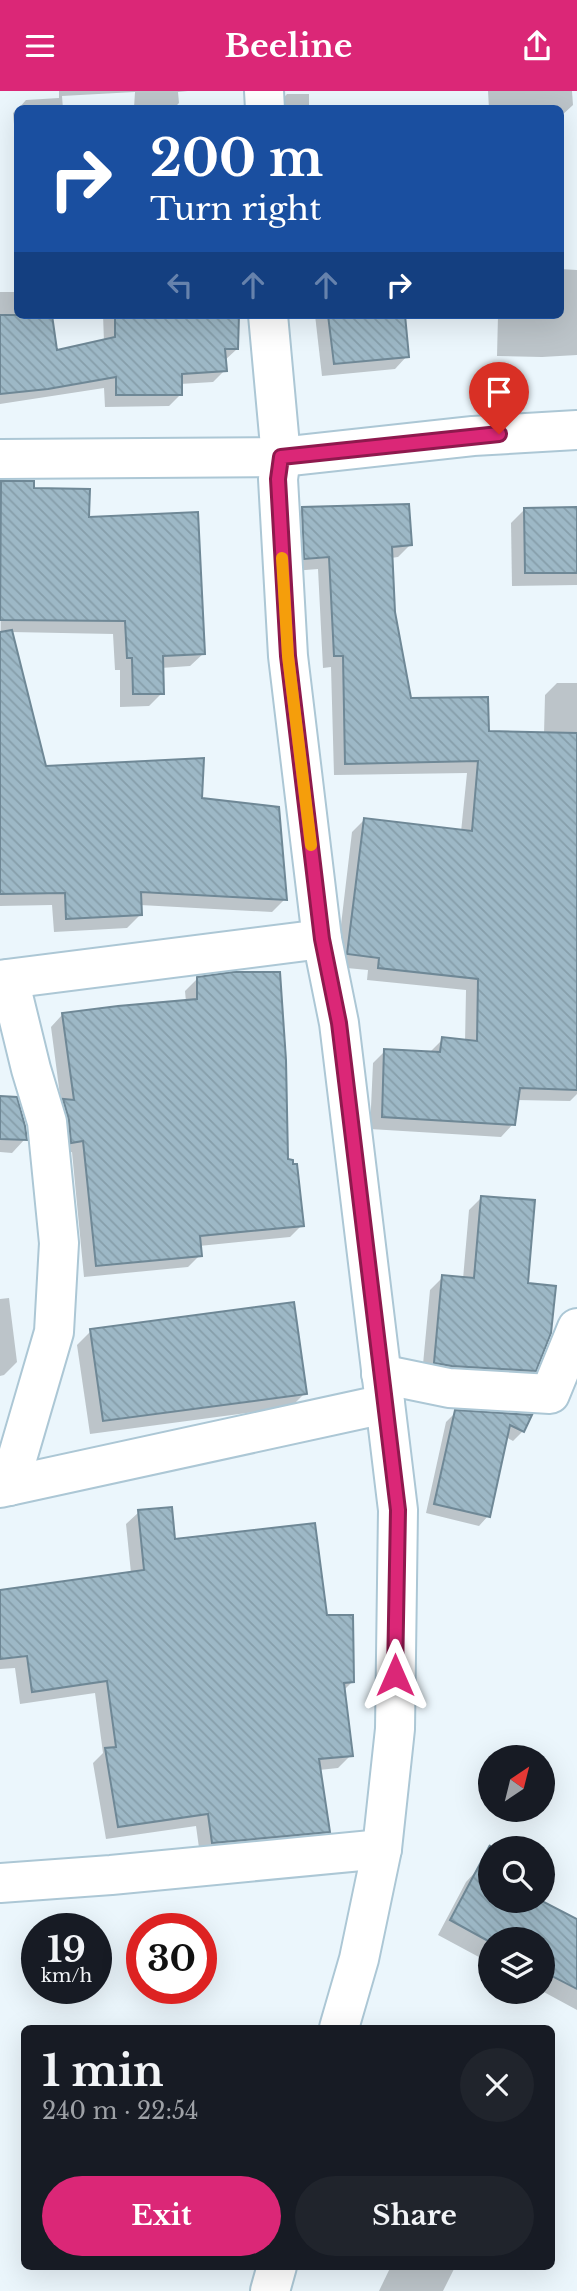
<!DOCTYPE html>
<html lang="en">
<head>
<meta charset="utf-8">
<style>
	body { margin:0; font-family:"Libre Baskerville",serif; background:#20242c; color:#f1f3f6; height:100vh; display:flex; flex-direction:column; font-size:26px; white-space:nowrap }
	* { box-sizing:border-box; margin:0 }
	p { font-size:23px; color:#9ea1a6 }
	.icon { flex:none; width:38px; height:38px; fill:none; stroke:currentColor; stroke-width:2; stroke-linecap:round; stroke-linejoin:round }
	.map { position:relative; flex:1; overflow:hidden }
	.details { position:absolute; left:21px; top:1934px; width:534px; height:245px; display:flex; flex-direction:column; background:#171b24; border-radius:10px; box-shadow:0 7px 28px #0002 }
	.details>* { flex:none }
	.hud { position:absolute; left:14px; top:14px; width:550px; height:214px; border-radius:10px; box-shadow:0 7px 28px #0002; background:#1a4fa0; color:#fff; overflow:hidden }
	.needle { width:46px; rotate:35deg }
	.tools { position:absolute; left:478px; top:1654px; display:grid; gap:14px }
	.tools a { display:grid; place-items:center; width:77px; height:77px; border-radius:50%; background:#171b24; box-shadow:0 7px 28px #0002; font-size:35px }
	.speed { position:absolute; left:21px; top:1822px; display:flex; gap:14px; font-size:35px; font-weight:700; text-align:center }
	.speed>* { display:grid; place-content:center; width:91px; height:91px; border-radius:50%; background:#171b24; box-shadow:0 7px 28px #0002; line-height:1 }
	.speed small { font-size:18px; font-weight:400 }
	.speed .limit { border:10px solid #d22; background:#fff; color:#111 }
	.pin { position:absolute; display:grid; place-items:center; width:60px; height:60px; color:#fff; margin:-72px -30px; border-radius:50% 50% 50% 0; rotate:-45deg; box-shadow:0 0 7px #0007 }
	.pin .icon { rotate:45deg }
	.me { position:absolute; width:77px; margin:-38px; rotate:0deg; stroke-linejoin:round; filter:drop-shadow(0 0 5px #0008) }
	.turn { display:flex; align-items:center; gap:24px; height:147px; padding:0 21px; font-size:32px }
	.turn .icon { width:91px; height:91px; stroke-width:2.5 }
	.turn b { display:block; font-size:49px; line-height:60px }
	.lanes { display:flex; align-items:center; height:66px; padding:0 21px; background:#0003; justify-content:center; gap:35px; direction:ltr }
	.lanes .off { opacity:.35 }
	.round { display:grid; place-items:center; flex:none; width:74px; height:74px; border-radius:37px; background:#20242c }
	.headline { display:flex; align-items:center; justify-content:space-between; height:119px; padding:0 21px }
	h1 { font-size:42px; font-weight:800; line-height:52px }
	.cta { display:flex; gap:14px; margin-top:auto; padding:14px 21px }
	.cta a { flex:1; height:80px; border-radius:42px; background:#db2777; color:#fff; font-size:28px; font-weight:800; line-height:80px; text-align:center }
	.cta a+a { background:#20242c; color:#f1f3f6 }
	header { display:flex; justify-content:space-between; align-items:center; height:91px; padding:0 21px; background:#db2777; color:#fff; font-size:32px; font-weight:800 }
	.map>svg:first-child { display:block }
</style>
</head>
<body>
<header><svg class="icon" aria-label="menu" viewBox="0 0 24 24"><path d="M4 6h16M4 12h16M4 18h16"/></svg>Beeline<svg class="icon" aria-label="share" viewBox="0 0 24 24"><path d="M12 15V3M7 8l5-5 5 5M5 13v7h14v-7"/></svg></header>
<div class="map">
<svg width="577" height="2200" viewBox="0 0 577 2200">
	<defs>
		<pattern id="building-back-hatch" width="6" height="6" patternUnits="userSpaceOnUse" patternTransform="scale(1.75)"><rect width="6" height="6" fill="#9db8c6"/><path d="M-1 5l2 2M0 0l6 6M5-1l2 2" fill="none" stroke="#869eaa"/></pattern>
	</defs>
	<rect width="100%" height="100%" fill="#ebf6fc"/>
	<g fill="#0003">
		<path d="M59 0H188L178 1 179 12 174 17H134L135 1 62 5 63 18H18L26 9 59 7Z"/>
		<path d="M488 0H572L573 14 560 26V18H489Z"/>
		<path d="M287 3H309V18H274Z"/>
		<path d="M18 18V78L13 22Z"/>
		<path d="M560 178 577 179V264L542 266 497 265 498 224H560Z"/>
		<path d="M0 201H18V224H51L55 262 104 251 103 224H237V258L224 270 225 279 213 291 180 293 181 303 169 315 105 316 104 297 0 313Z"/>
		<path d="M315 224H403L407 265 395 278 322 285Z"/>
		<path d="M1 392 32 399 87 428 204 562 190 575 161 577 162 602 149 615 120 616V579H115L113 543 11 541 44 677 200 708 285 808 272 821 140 814V824L127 837 54 841 52 814 0 815Z"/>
		<path d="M302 418 410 454 398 466 391 467 394 521 409 609 487 641 544 643 545 604 557 592H577V1003L570 1010 516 1009 513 1033 501 1046 370 1038 373 972 385 960 430 961 443 948 465 951 466 899 367 889 368 879 336 876 352 741 364 729 461 741 467 682 334 684 331 576 323 577 318 478 293 480 290 430Z"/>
		<path d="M577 418V494L512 495 511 432 524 419Z"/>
		<path d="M197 888 286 1070 302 1134 290 1146 199 1155 200 1164 188 1176 84 1186 72 1061 60 1063 61 1012 51 936 62 924 186 911 185 900Z"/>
		<path d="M0 1007 25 1048 12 1062 0 1061Z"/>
		<path d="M482 1106 527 1194 534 1279 521 1292 422 1284 430 1199 443 1186 463 1188 469 1119Z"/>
		<path d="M9 1207 17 1271 4 1284 0 1285V1208Z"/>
		<path d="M91 1240 305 1302 291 1316 90 1343 77 1254Z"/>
		<path d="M456 1321 529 1325 523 1340 513 1350 506 1346 488 1425 479 1435 426 1422 446 1331Z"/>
		<path d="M139 1421 173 1450 325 1526 352 1591 343 1600 351 1664 338 1677 319 1679 328 1740 315 1753 200 1764 196 1735 106 1748 93 1672 103 1662 95 1602 20 1613 15 1577 0 1578V1500L131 1482 126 1433Z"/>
		<path d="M479 1777 490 1783V1810H538L577 1830V1919L542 1900V1848H490V1872L438 1844 466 1791Z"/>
		<path d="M391 2175H454L455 2176 443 2200H379Z"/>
	</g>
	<g fill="url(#building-back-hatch)" stroke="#6f8896" stroke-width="2">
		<path d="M0 224H52L57 259 115 246V224H239L238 258H225L227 280 182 283V304H116V286L48 298 0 303Z"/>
		<path d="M328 224H405L409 266 334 273Z"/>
		<path d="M1 390H34V397L90 398 89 426 198 421 205 563 163 565 164 603H133L132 567H127L125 530 0 529Z"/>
		<path d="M409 413 412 454 392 456 395 521 411 607 488 606 489 640 577 642V999L520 997 515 1034 382 1026 384 958 440 961 442 946 477 950 478 888 378 877 379 867 347 863 364 727 472 740 478 670 345 673 343 565H334L329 466 304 468 302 416Z"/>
		<path d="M577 416V482H525L524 417Z"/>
		<path d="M12 539 46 675 204 667 202 707 279 716 287 809 141 801 142 824 66 828 65 802 0 803V541Z"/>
		<path d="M233 881H280L286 969 288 1068 293 1069V1073H297L304 1135 200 1145 202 1165 96 1175 83 1050 71 1052 69 1029 63 1008 74 1009 62 922 118 915 197 908V886Z"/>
		<path d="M0 1005 17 1006 25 1035 27 1049 0 1048Z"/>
		<path d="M481 1105 535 1109 528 1192 556 1195 551 1242 536 1280 452 1275 434 1272 442 1184 474 1187Z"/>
		<path d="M294 1211 307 1303 103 1330 90 1238Z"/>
		<path d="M455 1319 532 1324 524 1341 510 1334 490 1426 434 1413Z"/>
		<path d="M172 1416 175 1448 315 1432 327 1524H353L354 1591 344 1592 353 1665 319 1668 330 1741 212 1752 208 1723 118 1736 105 1657 116 1656 107 1590 32 1601 27 1565 0 1568V1499L144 1479 138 1419Z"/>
		<path d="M490 1754V1810H542L577 1828V1898L542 1880V1848H490V1851L450 1829Z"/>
	</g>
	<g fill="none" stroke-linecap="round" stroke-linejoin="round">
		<defs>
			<g id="minor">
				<path d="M264 0 265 18"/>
				<path d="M268 224 281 366 278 388 288 565 322 848 339 932 398 1419 395 1638 382 1758 359 1868 339 1937"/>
				<path d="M0 368 281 366 473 345 577 339"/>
				<path d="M9 888 31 978 47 1031 59 1152 54 1241 9 1395"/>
				<path d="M0 889 322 848"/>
				<path d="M381 1283 449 1297 550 1303 577 1237"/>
				<path d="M0 1397 385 1313"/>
				<path d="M0 1792 111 1784 382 1758"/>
				<path d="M270 2200 277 2175"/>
			</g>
		</defs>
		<use href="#minor" stroke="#acc7d5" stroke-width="42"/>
		<use href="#minor" stroke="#fff" stroke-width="38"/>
	</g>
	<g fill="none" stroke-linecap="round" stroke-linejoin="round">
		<defs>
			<path id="route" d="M395 1584 398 1419 339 932 322 848 288 565 278 388 281 366 499 343"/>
		</defs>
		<use href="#route" stroke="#8e194d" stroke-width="18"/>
		<use href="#route" stroke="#db2777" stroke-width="12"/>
		<path stroke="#f59e0b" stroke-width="12" d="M282 467 288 565 311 754"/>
	</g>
</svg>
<div class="tools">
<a><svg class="needle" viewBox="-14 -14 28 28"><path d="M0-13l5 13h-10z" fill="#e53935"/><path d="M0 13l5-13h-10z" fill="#9ea1a6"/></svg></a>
<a><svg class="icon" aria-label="search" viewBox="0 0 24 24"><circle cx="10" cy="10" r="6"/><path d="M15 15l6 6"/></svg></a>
<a><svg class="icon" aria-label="layers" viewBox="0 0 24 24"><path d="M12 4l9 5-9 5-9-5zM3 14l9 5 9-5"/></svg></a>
</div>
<div class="speed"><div>19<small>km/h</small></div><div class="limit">30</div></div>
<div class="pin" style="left:499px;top:343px;background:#d93025"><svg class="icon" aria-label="arrive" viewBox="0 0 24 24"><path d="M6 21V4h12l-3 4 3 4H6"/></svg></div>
<svg class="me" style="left:395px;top:1584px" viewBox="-20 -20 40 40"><path d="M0-17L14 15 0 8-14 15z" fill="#db2777" stroke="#fff" stroke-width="4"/></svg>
<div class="hud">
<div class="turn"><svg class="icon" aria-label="right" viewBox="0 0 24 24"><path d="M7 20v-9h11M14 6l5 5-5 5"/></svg><div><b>200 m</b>Turn right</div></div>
<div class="lanes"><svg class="icon off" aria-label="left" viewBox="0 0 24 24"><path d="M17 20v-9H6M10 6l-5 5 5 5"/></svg><svg class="icon off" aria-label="ahead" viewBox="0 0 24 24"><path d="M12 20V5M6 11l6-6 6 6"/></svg><svg class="icon off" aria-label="ahead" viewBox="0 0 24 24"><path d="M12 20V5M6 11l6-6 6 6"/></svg><svg class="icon" aria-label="right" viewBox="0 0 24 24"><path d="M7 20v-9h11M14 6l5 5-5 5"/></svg></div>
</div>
<section class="details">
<div class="headline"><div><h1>1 min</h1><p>240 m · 22:54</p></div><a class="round"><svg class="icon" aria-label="close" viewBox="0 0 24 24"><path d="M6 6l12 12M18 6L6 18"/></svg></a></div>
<div class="cta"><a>Exit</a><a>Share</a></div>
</section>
</div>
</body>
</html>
